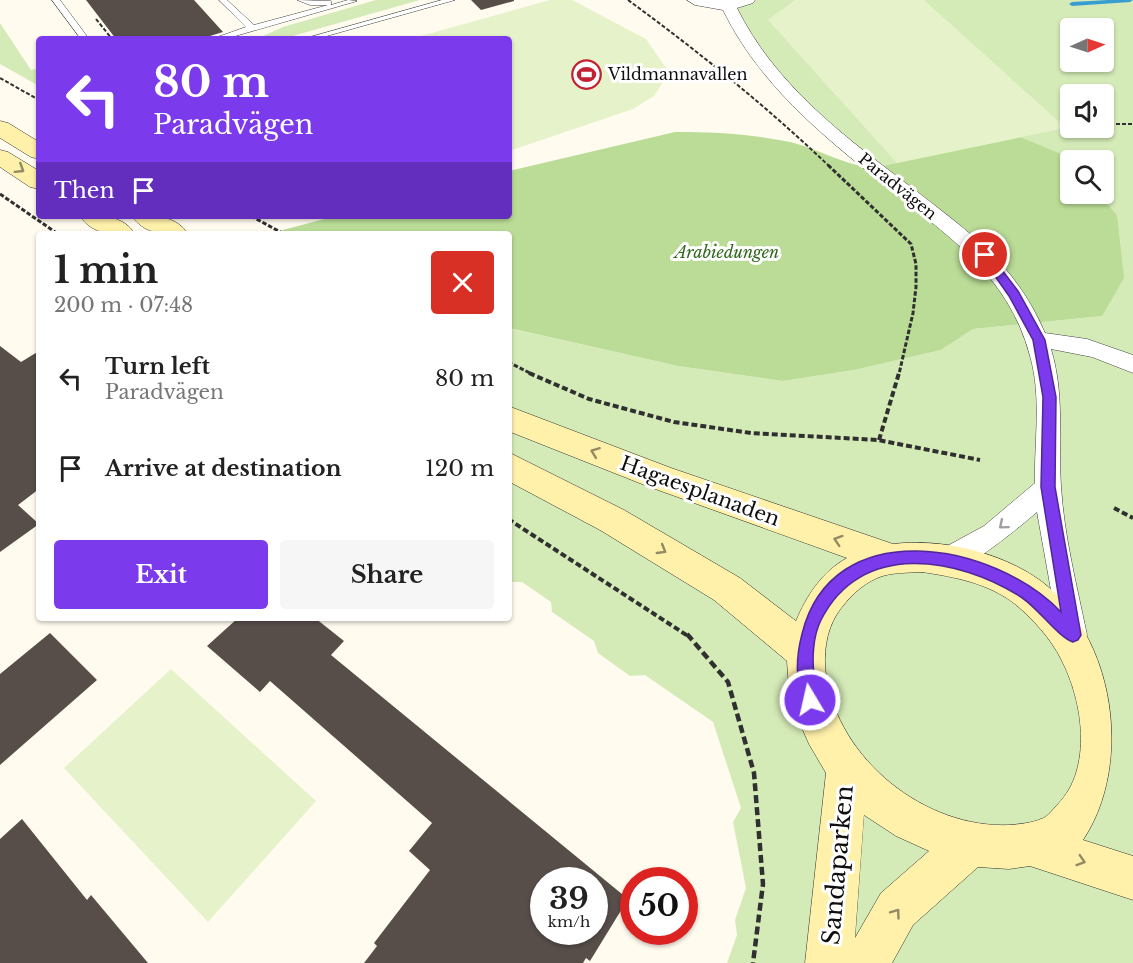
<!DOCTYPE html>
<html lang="en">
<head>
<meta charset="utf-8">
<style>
	body { margin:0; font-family:"Libre Baskerville",serif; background:#f6f6f6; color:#222; height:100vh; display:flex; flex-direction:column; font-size:22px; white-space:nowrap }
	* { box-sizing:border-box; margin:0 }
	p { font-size:20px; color:#767676 }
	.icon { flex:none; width:33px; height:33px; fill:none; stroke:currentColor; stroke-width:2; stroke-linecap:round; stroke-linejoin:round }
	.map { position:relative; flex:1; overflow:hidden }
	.drawer { position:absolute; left:36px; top:231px; width:476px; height:390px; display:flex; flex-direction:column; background:#fff; border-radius:6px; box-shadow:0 2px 4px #0004 }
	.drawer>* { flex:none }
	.banner { position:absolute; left:36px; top:36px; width:476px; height:183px; border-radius:6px; box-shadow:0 2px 4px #0004; background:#7c3aed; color:#fff; overflow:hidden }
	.needle { width:39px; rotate:87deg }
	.tools { position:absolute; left:1060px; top:18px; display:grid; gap:12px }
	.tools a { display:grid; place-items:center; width:54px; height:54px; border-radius:6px; background:#fff; box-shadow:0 2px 4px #0004; font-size:30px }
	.speed { position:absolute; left:530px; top:867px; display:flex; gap:12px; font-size:30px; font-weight:700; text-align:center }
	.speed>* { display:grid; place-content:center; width:78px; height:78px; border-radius:50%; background:#fff; box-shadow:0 2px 4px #0004; line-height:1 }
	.speed small { font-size:15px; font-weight:400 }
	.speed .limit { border:9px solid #d22; background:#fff; color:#111 }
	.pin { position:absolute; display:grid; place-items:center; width:51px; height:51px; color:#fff; margin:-26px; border:3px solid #fff; border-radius:50%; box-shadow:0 2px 6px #0007 }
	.me { position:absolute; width:66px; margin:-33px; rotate:351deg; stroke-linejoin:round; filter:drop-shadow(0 0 4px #0008) }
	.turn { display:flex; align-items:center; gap:21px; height:126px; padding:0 18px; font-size:27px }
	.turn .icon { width:78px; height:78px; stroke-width:2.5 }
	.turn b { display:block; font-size:42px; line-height:51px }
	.then { display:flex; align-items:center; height:57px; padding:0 18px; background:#0003; gap:12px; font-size:22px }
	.round { display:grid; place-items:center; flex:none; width:63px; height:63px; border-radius:6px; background:#f6f6f6 }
	.head { display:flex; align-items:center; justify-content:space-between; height:102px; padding:0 18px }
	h1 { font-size:36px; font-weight:700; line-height:45px }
	.action { display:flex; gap:12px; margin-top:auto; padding:12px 18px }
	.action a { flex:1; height:69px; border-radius:6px; background:#7c3aed; color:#fff; font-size:24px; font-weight:700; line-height:69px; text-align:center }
	.action a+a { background:#f6f6f6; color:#222 }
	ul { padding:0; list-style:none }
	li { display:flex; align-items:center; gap:18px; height:90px; padding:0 18px }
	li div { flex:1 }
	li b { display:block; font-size:22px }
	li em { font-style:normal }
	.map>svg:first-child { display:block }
</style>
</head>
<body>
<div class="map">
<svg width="1133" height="963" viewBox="0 0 1133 963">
	<rect width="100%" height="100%" fill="#fffbef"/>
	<g fill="#d5ebb7" fill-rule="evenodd">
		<path d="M376 0H420L282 39H256L283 27Z"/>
		<path d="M748 0H1133V963H727L737 935 735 920 746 888 733 822 741 808 713 722 645 675 630 676 598 653 594 641 552 612 551 602 522 582H509L508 328 678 366 783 381 854 370 941 350 973 329 1102 316 1117 215 1099 194H1104V160L1071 161 1066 155 874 168 791 94 728 5ZM1071 28H1104V62H1071ZM1071 94H1104V128H1071Z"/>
		<path d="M0 23 31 70 39 68V86L0 64Z"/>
	</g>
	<path fill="#badc96" d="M675 132C714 132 752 134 790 142 819 149 843 165 874 168L1020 137 1066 156 1071 161V194H1099L1117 215 1124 278 1102 316 973 329 941 350 854 370 783 381 678 366 509 328 508 234H284L279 231 336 216H508L509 171Z"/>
	<g fill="#e6f2c9">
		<path d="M550 0H572L646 39 666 68 665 79 654 96 633 109 509 151 508 39H410Z"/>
		<path d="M795 0H924L1066 128 897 163 768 20Z"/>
		<path d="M171 669 316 801 208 922 64 768Z"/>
	</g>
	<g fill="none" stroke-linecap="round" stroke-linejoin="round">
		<path fill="#379dd1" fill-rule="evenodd" d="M1108 0H1133L1130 2 1072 6 1069 4 1072 2Z"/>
	</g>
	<g fill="#574e4a" fill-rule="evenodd">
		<path d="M86 0H194L223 32 200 39H116Z"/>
		<path d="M471 0H514V1L481 10Z"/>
		<path d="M0 346 21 362 39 351V489L18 505 39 524 0 552Z"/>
		<path d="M238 618H315L344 641 331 655 628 899 590 961 586 958 583 963H364L377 946 374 943 430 870 409 851 432 823 270 681 260 692 207 646ZM543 880H594V932H543Z"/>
		<path d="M50 633 97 680 0 765V674Z"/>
		<path d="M22 819 87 900 91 895 148 963H0V839Z"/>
	</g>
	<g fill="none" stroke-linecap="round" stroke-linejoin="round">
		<defs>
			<g id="lane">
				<path d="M52 0H60L89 39H81Z"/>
				<path d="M219 0H227L254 25 328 5H310L297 0 328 1H331V5L348 0 357 1 225 39H212L246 27Z"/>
				<path d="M442 0H455L316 39H303Z"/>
			</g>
			<path id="street" d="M687 0H755L753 3 737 8C774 83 842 135 907 184 966 230 1014 261 1045 333L1087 339 1133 355V373L1092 357 1051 349C1065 395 1058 439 1061 486 1064 536 1077 586 1087 635L1083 645 1073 648 1063 645 1059 635 1037 512C1022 525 966 572 947 571 944 570 941 569 938 567L934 559 938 551 984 526 1035 483C1034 440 1042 398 1030 356 1008 273 945 234 882 183 820 134 758 82 723 10L695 5Z"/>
			<g id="secondary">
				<path d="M0 121 8 123 39 142V159L31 157 0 138Z"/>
				<path d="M0 150 8 152 39 171V189L30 187 0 167Z"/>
				<path d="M80 216C101 216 122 214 135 234 114 234 93 236 80 216Z"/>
				<path d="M132 216C153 216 175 214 188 234 167 234 145 236 132 216Z"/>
				<path d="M508 406 671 468 893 544C941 538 1001 552 1041 581 1116 638 1133 765 1083 840L1133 856V900L1030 866 1009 869 978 867 913 925 892 963H805L826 773 809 744 794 710 789 689 787 661 714 600 600 530 508 481V452L624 510 740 578 796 621C807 595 822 572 847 558L647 486 508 431ZM922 572C955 577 988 583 1015 604 1033 619 1051 639 1061 659 1083 701 1093 768 1058 804 1053 809 1048 817 1041 819 1032 823 1020 824 1010 825 925 829 838 759 826 675 823 655 826 631 837 614 847 599 861 585 877 578 891 572 908 573 922 572ZM864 815 896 836 929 851 881 893 855 938Z"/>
			</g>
		</defs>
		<use href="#lane" stroke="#414141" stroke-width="1"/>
		<use href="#street" stroke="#414141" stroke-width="1"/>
		<use href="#secondary" stroke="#303030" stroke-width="1"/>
		<g stroke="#303030" stroke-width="2" stroke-dasharray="4 2" stroke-linecap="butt">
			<path d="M628 0C699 52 766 106 829 166"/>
			<path d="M96 19 112 39"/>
			<path d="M0 78 39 100"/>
			<path d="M1060 123H1071"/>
			<path d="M1104 124H1133"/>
		</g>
		<g stroke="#303030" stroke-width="3" stroke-dasharray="4.5 2" stroke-linecap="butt">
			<path d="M828 165 911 244 916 264V287L913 313 899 374"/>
			<path d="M0 194 58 234"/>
			<path d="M251 216 284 234"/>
			<path d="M508 362 532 374"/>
		</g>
		<g stroke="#303030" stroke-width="4" stroke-dasharray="6 3" stroke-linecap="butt">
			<path d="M529 373 589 399 674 422 751 433 878 440 980 460"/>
			<path d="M879 440 899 373"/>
			<path d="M1114 508 1133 518"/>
			<path d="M508 519 688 636"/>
		</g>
		<path stroke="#303030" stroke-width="4.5" stroke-dasharray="8 4" stroke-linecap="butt" d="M687 634 728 682 754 773 763 884 753 963"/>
		<use href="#lane" fill="#fff" fill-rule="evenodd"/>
		<use href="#street" fill="#fff" fill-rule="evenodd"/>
		<use href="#secondary" fill="#fff0aa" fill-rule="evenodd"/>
	</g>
	<defs><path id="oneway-chevron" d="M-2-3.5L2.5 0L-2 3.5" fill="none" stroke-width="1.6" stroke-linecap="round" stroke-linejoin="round" transform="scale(1.5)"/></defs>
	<g stroke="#938a64">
		<use href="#oneway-chevron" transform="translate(20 169) rotate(32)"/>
		<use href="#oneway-chevron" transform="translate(595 452) rotate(-159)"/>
		<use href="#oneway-chevron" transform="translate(838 540) rotate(-162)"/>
		<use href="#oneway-chevron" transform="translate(662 550) rotate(31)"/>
		<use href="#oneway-chevron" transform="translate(1081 861) rotate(18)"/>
		<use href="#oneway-chevron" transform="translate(896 913) rotate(-54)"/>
	</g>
	<use stroke="#9f9f9f" href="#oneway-chevron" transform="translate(1003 525) rotate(140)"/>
	<path fill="#7c3aed" stroke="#51269a" stroke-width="1.5" d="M985 252 989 253 1018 291 1045 340 1056 397 1055 487 1081 635 1078 640 1073 642C1058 637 1038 608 1021 597 958 557 861 540 821 620 813 636 812 658 814 675 815 685 820 696 816 706L810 708 805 706C795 683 796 657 802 634 832 512 994 542 1061 612L1041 487 1043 397 1033 340 1009 296 980 255Z"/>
	<defs>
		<symbol id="stadium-ring" viewBox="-11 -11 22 22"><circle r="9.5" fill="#fff" stroke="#c22133" stroke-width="1.5"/><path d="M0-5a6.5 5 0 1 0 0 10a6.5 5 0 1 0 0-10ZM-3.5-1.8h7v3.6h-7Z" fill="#c22133"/></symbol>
	</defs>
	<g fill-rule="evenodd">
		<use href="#stadium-ring" x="570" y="58" width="33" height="33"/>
	</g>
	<g text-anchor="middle" stroke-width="6" stroke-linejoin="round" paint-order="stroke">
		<g font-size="16" fill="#0e0e0e" stroke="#fff" text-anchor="start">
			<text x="608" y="80">Vildmannavallen</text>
		</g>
		<g font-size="16" fill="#0e0e0e" stroke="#fff">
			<text transform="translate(898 186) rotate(39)" y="6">Paradvägen</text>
		</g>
		<g font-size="16" font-style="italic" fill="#30681c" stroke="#fff">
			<text x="727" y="258">Arabiedungen</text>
		</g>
		<g font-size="20" fill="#0e0e0e" stroke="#fff">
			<text transform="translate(700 491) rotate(20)" y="7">Hagaesplanaden</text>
		</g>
		<g font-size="24" fill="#0e0e0e" stroke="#fff">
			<text transform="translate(838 865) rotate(-85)" y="8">Sandaparken</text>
		</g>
	</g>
</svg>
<div class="tools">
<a><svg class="needle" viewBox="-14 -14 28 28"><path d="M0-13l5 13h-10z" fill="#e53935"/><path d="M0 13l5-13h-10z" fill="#767676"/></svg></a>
<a><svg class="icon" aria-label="sound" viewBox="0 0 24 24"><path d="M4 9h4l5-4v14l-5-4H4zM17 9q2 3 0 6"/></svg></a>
<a><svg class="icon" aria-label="search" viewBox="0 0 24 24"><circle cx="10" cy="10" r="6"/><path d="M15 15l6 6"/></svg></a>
</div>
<div class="speed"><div>39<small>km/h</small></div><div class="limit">50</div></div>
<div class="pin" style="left:985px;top:255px;background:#d93025"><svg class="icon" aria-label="arrive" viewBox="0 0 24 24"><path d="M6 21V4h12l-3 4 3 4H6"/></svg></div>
<svg class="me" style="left:810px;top:700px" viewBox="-20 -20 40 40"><circle r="17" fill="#7c3aed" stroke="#fff" stroke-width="3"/><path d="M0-11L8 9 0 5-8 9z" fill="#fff"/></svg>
<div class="banner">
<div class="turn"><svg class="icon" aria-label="left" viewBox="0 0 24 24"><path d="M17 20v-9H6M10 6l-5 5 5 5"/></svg><div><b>80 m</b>Paradvägen</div></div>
<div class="then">Then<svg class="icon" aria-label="arrive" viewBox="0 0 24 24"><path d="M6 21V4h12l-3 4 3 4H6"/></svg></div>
</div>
<section class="drawer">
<div class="head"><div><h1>1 min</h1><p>200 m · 07:48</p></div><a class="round" style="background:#d93025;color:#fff"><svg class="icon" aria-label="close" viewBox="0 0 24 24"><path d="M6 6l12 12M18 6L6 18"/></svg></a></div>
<ul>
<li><svg class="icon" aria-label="left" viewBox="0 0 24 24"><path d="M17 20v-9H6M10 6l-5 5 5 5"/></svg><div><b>Turn left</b><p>Paradvägen</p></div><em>80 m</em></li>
<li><svg class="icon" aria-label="arrive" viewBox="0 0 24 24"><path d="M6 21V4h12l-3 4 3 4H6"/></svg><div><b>Arrive at destination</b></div><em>120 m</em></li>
</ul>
<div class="action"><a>Exit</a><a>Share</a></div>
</section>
</div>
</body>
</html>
